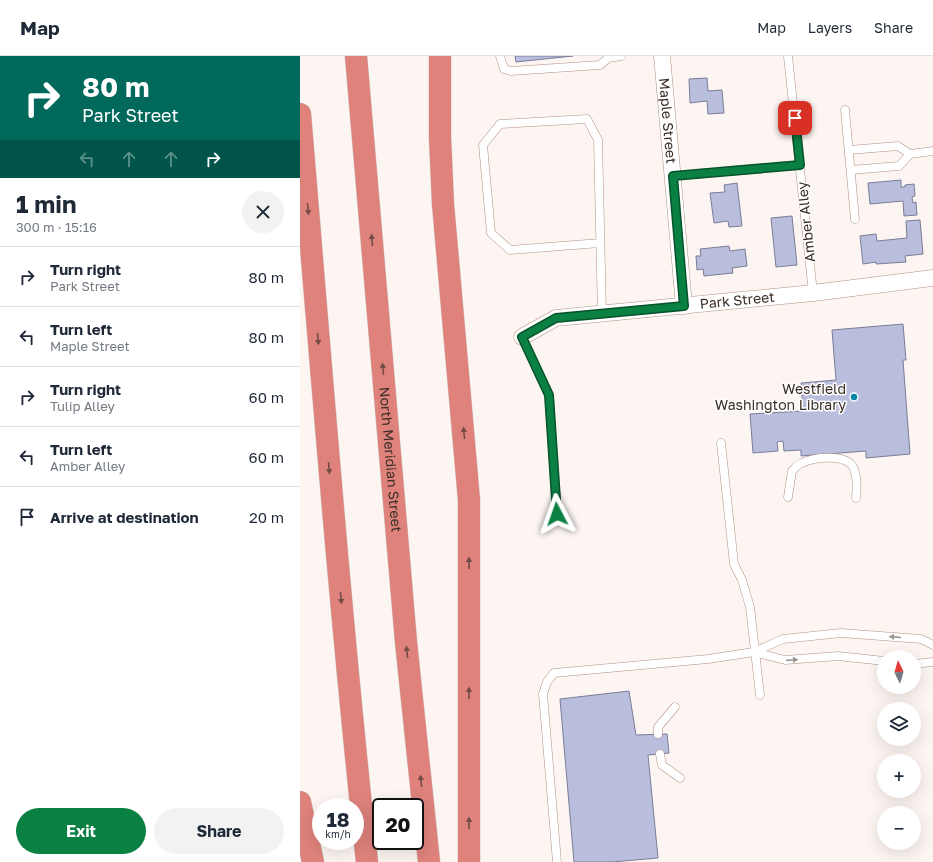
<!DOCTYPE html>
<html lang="en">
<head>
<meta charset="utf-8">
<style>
	body { margin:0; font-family:"Golos Text",sans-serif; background:#f2f2f3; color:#1f2937; height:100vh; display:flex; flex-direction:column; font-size:15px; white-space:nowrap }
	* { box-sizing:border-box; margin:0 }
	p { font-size:13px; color:#747a83 }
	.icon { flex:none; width:22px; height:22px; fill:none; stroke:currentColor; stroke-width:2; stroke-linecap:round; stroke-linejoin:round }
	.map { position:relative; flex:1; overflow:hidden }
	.sheet { display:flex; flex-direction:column; background:#fff; width:300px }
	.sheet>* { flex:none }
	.hud { background:#00695c; color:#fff; overflow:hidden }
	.needle { width:26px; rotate:355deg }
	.buttons { position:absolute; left:577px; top:594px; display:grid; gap:8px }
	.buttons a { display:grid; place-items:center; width:44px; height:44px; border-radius:50%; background:#fff; box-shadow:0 4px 16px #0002; font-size:20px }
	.speed { position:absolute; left:12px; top:742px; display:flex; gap:8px; font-size:20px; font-weight:700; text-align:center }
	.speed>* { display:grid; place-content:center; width:52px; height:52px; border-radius:50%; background:#fff; box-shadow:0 4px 16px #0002; line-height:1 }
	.speed small { font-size:10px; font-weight:400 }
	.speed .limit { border:2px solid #111; border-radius:6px; background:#fff; color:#111 }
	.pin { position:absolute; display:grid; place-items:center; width:34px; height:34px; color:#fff; margin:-17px; border-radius:8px; box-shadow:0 2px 6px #0006 }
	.me { position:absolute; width:44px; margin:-22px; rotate:356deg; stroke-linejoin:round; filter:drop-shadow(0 0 3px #0008) }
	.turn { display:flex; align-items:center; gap:14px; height:84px; padding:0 16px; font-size:18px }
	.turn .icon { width:52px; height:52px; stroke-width:2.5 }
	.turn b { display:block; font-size:28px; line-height:34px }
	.lanes { display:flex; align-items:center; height:38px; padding:0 16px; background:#0003; justify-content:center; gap:20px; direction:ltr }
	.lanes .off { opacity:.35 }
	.round { display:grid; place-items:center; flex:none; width:42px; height:42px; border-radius:21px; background:#f2f2f3 }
	.overview { display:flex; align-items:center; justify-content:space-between; height:68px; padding:0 16px }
	h1 { font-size:24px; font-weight:700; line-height:30px }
	.primary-button { display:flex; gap:8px; margin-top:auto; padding:8px 16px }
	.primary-button a { flex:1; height:46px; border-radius:24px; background:#0b8043; color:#fff; font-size:16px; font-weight:700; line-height:46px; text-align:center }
	.primary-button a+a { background:#f2f2f3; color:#1f2937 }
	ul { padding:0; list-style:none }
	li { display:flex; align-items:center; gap:12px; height:60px; padding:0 16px; border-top:1px solid #e0e1e3 }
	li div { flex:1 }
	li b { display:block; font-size:15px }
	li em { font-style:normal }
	header { display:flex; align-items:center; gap:24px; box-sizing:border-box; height:56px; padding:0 20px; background:#fff; border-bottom:1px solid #e0e1e3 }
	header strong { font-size:19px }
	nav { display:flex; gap:22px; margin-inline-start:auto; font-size:14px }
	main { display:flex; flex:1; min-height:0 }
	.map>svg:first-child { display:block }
</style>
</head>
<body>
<header>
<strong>Map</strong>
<nav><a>Map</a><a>Layers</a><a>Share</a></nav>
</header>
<main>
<section class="sheet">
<div class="hud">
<div class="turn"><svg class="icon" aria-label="right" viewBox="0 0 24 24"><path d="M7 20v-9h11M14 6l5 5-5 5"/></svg><div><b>80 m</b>Park Street</div></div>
<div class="lanes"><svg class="icon off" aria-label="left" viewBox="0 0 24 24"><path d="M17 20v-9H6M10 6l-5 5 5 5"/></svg><svg class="icon off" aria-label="ahead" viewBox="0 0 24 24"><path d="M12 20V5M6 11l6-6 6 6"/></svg><svg class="icon off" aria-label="ahead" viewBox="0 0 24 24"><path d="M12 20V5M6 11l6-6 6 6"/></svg><svg class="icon" aria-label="right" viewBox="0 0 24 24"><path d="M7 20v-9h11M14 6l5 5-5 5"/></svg></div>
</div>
<div class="overview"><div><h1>1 min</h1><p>300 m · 15:16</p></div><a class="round"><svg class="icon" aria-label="close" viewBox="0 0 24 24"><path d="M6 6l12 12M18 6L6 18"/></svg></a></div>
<ul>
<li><svg class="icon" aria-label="right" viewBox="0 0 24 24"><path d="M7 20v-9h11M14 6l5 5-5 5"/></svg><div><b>Turn right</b><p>Park Street</p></div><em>80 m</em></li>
<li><svg class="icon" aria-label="left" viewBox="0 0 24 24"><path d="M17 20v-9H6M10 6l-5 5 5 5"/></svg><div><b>Turn left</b><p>Maple Street</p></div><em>80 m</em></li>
<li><svg class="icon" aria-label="right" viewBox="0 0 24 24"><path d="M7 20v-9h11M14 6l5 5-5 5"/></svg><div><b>Turn right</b><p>Tulip Alley</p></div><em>60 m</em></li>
<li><svg class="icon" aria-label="left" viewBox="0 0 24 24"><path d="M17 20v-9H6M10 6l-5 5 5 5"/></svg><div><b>Turn left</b><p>Amber Alley</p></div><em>60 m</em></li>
<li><svg class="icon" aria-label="arrive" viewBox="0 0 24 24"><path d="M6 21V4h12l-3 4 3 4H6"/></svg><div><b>Arrive at destination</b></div><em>20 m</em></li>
</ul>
<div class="primary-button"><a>Exit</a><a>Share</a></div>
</section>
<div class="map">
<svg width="633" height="806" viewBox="0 0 633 806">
	<rect width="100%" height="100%" fill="#fcf5f1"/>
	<g fill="#babedd" stroke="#7a7c99">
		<path d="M215 0H273L216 6Z"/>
		<path d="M407 22 408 35 422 34 424 57 408 58 407 45 390 47 389 23Z"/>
		<path d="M601 124V131H605V129L614 128 615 140 612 141 613 147 616 146 617 159 604 160 603 145 570 148 568 127Z"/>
		<path d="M437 127 442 170 429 171 428 165 414 167 410 137 425 136 424 129Z"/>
		<path d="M492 160 497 209 476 211 471 162Z"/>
		<path d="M620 164 623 198 605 200 606 206 576 208V206L563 208 560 180 576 178 577 185 607 182 606 165Z"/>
		<path d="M429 190 430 195 445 193 447 210 432 212 433 217 404 220 403 213 397 214 396 200H401L400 193Z"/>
		<path d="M603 268 606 304H603L610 398 566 402V395L501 400V394L484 395 483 385 477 386 478 395 453 397 450 358 503 355 501 327 536 324 532 274Z"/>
		<path d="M329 635 336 679 367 678 369 697 348 699 358 802 312 806H274L260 643Z"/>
	</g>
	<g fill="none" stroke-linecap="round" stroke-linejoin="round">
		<defs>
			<g id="lane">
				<path d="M200 0 204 13 211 15 300 9 308 2 321 0"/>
				<path d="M488 0 513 237"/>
				<path d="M545 54 555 163"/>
				<path d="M549 94 598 90 610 98 633 95"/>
				<path d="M551 114 599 110 610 98"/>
				<path d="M373 120 500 109"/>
				<path d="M300 187 210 194 191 177 183 89 200 68 287 63 298 84 302 258"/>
				<path d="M222 281 249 339 257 458"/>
				<path d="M421 387 434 508 442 524 450 551 460 639"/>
				<path d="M488 441 492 415C495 412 498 408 502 407 514 401 548 397 554 413 557 421 557 433 556 442"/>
				<path d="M454 596 485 604 538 600 584 605"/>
				<path d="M614 608 633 606"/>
				<path d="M358 678V671L375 651"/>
				<path d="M360 698 362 709 380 722"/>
				<path d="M257 806 243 638 247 626 254 617 408 603 454 596 483 583 541 577 621 583 633 589"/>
			</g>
			<g id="street">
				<path id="s1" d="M362 0 384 250"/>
				<path id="s2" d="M222 281 256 262 513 237 633 222"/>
			</g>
			<g id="highway">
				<path id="s3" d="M56 0 106 586 129 806"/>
				<path d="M140 0V81L143 148 169 444V806"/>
				<path d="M0 58C21 308 40 557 67 806"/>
				<path d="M0 746 13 806"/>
			</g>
		</defs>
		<use href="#lane" stroke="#b19182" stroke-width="9"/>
		<use href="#street" stroke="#b19182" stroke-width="17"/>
		<use href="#highway" stroke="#d4d1cf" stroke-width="23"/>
		<use href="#lane" stroke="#fff" stroke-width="8"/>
		<use href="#street" stroke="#fff" stroke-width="16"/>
		<use href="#highway" stroke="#df827c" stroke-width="22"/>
	</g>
	<defs><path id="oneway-solid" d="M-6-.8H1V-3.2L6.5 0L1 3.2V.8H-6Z"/></defs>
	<g fill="#744b45">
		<use href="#oneway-solid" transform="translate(8 153) rotate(85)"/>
		<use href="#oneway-solid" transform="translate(72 184) rotate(-95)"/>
		<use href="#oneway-solid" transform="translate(18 283) rotate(85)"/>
		<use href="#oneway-solid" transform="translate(83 313) rotate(-95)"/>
		<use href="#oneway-solid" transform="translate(164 377) rotate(-95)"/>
		<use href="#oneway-solid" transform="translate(29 412) rotate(85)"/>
		<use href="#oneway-solid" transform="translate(169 507) rotate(-90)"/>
		<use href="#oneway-solid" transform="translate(41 542) rotate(85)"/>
		<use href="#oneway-solid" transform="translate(107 596) rotate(-96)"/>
		<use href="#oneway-solid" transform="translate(169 637) rotate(-90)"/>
		<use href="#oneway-solid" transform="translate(121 725) rotate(-96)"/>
		<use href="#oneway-solid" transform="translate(169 767) rotate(-90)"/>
	</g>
	<g fill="#9d9693">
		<use href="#oneway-solid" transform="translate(595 581) rotate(-175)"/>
		<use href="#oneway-solid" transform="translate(492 604) rotate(-4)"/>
	</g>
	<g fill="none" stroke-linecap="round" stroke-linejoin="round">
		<defs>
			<path id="route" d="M257 458 249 339 222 281 256 262 384 250 373 120 500 109 495 62"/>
		</defs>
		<use href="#route" stroke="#07532c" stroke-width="10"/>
		<use href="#route" stroke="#0b8043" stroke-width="7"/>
	</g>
	<circle fill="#0385a8" stroke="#fff" stroke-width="1.5" cx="554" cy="341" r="4"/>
	<g text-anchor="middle" stroke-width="3" stroke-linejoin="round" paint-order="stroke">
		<g font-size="14" fill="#3b2e27" stroke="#fff">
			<text dy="5" stroke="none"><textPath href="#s1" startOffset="65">Maple Street</textPath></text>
			<text transform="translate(506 166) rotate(-96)" y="5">Amber Alley</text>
			<text dy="5" stroke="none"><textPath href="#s2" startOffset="221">Park Street</textPath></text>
			<text dy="5" stroke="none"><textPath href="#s3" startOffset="405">North Meridian Street</textPath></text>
		</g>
		<g font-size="14" fill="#3b2e27" stroke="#fff" text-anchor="end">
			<text x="546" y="338">Westfield<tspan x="546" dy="16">Washington Library</tspan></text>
		</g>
	</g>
</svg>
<div class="buttons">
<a><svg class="needle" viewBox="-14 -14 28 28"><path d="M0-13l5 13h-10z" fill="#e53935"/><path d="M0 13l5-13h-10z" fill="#747a83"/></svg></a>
<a><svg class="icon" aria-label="layers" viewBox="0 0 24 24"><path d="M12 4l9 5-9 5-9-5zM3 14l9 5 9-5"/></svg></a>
<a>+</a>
<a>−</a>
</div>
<div class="speed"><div>18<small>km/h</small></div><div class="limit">20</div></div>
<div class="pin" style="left:495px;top:62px;background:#d93025"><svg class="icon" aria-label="arrive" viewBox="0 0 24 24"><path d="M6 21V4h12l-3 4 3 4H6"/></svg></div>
<svg class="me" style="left:257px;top:458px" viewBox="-20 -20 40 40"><path d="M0-17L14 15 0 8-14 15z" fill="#0b8043" stroke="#fff" stroke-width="4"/></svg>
</div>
</main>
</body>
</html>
